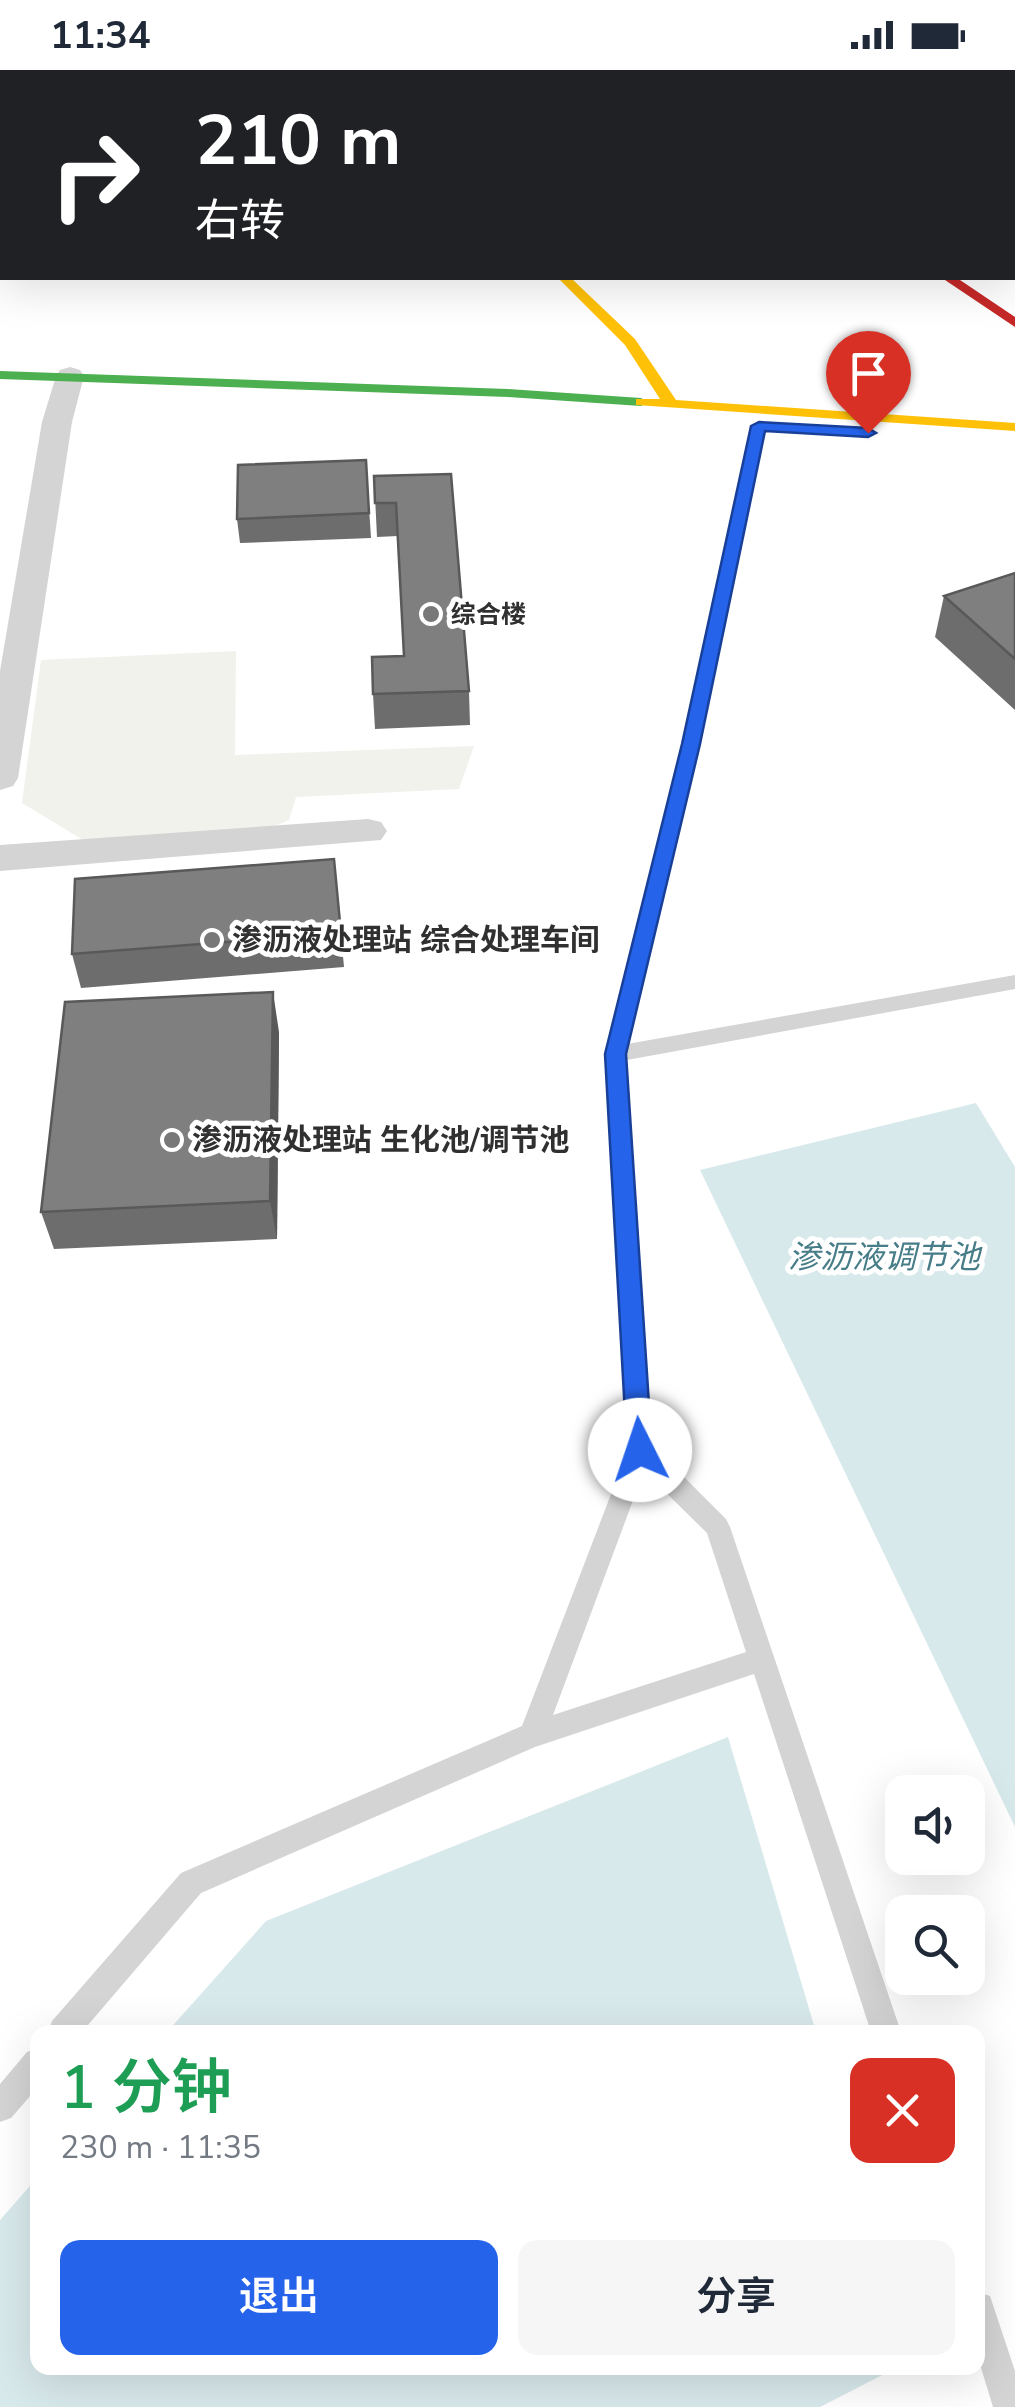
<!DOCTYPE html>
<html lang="zh">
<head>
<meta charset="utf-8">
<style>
	body { margin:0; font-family:"Nunito Sans","Noto Sans SC",sans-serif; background:#f6f6f7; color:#1f2937; height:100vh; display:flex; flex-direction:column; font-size:38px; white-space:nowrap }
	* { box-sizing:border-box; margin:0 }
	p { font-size:32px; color:#747a83 }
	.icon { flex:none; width:55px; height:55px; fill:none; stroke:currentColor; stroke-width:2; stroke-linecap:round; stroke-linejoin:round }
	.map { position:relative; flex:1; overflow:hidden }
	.side { position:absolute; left:30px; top:1955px; width:955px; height:350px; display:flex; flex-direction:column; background:#fff; border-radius:20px; box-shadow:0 10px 40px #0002 }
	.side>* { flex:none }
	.guide { position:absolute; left:0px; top:0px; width:1015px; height:210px; box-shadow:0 10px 40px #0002; background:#202124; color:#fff; overflow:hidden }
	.buttons { position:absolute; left:885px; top:1705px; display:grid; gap:20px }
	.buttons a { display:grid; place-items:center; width:100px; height:100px; border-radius:20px; background:#fff; box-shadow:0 10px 40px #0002; font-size:50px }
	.pin { position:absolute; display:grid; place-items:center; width:85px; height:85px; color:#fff; margin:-102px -42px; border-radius:50% 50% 50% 0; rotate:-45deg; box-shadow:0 0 10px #0007 }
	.pin .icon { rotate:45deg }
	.me { position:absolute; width:110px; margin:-55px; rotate:356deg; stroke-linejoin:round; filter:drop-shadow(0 0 8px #0008) }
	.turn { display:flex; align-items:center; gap:35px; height:210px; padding:0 30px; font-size:45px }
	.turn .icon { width:130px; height:130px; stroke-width:2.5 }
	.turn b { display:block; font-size:70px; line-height:85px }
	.round { display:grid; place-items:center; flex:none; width:105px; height:105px; border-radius:20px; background:#f6f6f7 }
	.headline { display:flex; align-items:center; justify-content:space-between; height:170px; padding:0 30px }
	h1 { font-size:60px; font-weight:600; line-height:75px; color:#1e9e55 }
	.action { display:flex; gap:20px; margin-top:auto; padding:20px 30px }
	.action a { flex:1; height:115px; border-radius:20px; background:#2563eb; color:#fff; font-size:40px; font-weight:600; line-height:115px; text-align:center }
	.action a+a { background:#f6f6f7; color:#1f2937 }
	.status { display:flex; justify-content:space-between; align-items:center; height:70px; padding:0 50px; background:#fff; direction:ltr }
	.status svg { height:28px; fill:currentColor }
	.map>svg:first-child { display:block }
</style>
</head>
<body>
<div class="status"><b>11:34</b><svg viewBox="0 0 49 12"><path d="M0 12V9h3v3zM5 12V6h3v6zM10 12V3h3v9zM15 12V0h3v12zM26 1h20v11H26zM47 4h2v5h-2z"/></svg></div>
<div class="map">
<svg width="1015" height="2337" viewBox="0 0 1015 2337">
	<rect width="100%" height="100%" fill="#fff"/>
	<path fill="#f1f2ec" d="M236 581 235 685 474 676 459 719 296 727 289 750 265 760 83 770 22 733 41 590Z"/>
	<g fill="#d8e9ec">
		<path d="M976 1033 1015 1097V1757L700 1100Z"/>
		<path d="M728 1667 816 1962H167L266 1851Z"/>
		<path d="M37 2108 38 2298H896L820 2337H0V2150Z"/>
	</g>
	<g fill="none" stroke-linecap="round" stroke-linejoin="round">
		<g fill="#d4d4d4" fill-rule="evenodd">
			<path d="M1015 905V919L616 992 606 984 616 976Z"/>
			<path d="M640 1369 649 1372 726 1449 730 1457 901 1962H871L754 1604 535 1677 201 1823 82 1962H48L52 1951 181 1803 522 1656 628 1380 631 1372ZM644 1401 707 1463 746 1582 553 1645Z"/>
			<path d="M38 1978V2017L11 2048 0 2052V2014L27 1982Z"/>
			<path d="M978 2222 990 2226 1015 2301V2337H993L978 2288Z"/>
		</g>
		<g fill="#d4d4d4" fill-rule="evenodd">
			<path d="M70 297 80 300 84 306 72 352 18 708 13 716 0 720V601L42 352 56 306 60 300Z"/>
			<path d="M368 749 381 752 387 761 381 770 0 801V775Z"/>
		</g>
		<g fill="#4caf50" fill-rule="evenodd">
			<path d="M0 301 508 319 641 328 648 332 641 336 508 327 0 309Z"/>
			<path d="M625 939 635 946 626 984 652 1380 649 1388 640 1391 631 1388 628 1380 606 984 615 946Z"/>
		</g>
		<g fill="#ffc107" fill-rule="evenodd">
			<path d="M284 0H298L300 2H286Z"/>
			<path d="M648 0H661L663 2H650Z"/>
			<path d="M696 0H710L712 2H698Z"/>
			<path d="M558 208H571L635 269 676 330 1015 353V361L636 335V329H660L625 275Z"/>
		</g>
		<g fill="#c62828" fill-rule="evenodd">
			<path d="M942 208H957L1015 247V257Z"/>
			<path d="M759 352 766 356 700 674 635 946 625 953 615 946 682 674 752 356Z"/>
		</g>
	</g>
	<g fill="#6d6d6d">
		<path d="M366 390 371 468 240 473 237 449Z"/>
		<path d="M451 404 469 621 470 655 375 659 373 624 404 586 398 466 377 467 374 406Z"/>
		<path d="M1015 503V640L935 567 944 526Z"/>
		<path d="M334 789 344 897 81 918 72 884Z"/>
		<path d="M279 962 277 1169 54 1179 41 1142Z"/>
	</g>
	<path fill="#595959" d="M273 922 279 962 277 1169 270 1131Z"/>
	<g fill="#7f7f7f" stroke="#595959" stroke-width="2.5">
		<path d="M366 390 369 443 237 449 238 395Z"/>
		<path d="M451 404 469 621 373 624 372 587 404 586 396 433H375L374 406Z"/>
		<path d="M1015 503V589L944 526Z"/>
		<path d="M334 789 341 863 72 884 75 809Z"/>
		<path d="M273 922 270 1131 41 1142 65 932Z"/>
	</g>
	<path fill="#2563eb" stroke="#184099" stroke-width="2.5" d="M759 352 868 358 876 363 868 367 765 361 700 674 626 984 652 1380 649 1388 640 1391 631 1388 627 1380 605 984 682 674 751 356Z"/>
	<g fill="#787878" stroke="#fff" stroke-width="4">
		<circle cx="431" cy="544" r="10"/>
		<circle cx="212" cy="870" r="10"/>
		<circle cx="172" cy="1070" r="10"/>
	</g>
	<g text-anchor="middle" stroke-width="10" stroke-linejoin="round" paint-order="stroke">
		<g font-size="25" font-weight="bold" fill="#303030" stroke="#fff" text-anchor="start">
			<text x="451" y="553">综合楼</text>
		</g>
		<g font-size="30" font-weight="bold" fill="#303030" stroke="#fff" text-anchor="start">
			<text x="232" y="880">渗沥液处理站 综合处理车间</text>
			<text x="192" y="1080">渗沥液处理站 生化池/调节池</text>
		</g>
		<g font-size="32" font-style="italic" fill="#477d88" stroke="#fff">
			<text x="884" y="1198">渗沥液调节池</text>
		</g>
	</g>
</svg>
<div class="buttons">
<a><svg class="icon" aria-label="sound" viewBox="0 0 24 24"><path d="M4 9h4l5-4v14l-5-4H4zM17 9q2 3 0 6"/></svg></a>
<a><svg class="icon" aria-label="search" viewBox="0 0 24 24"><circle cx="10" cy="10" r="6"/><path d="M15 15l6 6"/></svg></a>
</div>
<div class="pin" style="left:868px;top:363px;background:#d93025"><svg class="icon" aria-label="arrive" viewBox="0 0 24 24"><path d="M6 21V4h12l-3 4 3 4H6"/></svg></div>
<svg class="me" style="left:640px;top:1380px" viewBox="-20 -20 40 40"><circle r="19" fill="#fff"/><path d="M0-13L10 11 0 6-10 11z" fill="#2563eb"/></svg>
<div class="guide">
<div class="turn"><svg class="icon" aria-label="right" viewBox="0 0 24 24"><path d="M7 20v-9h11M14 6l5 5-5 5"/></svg><div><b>210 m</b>右转</div></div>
</div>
<section class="side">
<div class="headline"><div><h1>1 分钟</h1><p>230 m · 11:35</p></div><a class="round" style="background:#d93025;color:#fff"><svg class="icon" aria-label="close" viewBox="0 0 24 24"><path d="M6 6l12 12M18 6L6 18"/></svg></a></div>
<div class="action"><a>退出</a><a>分享</a></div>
</section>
</div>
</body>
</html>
